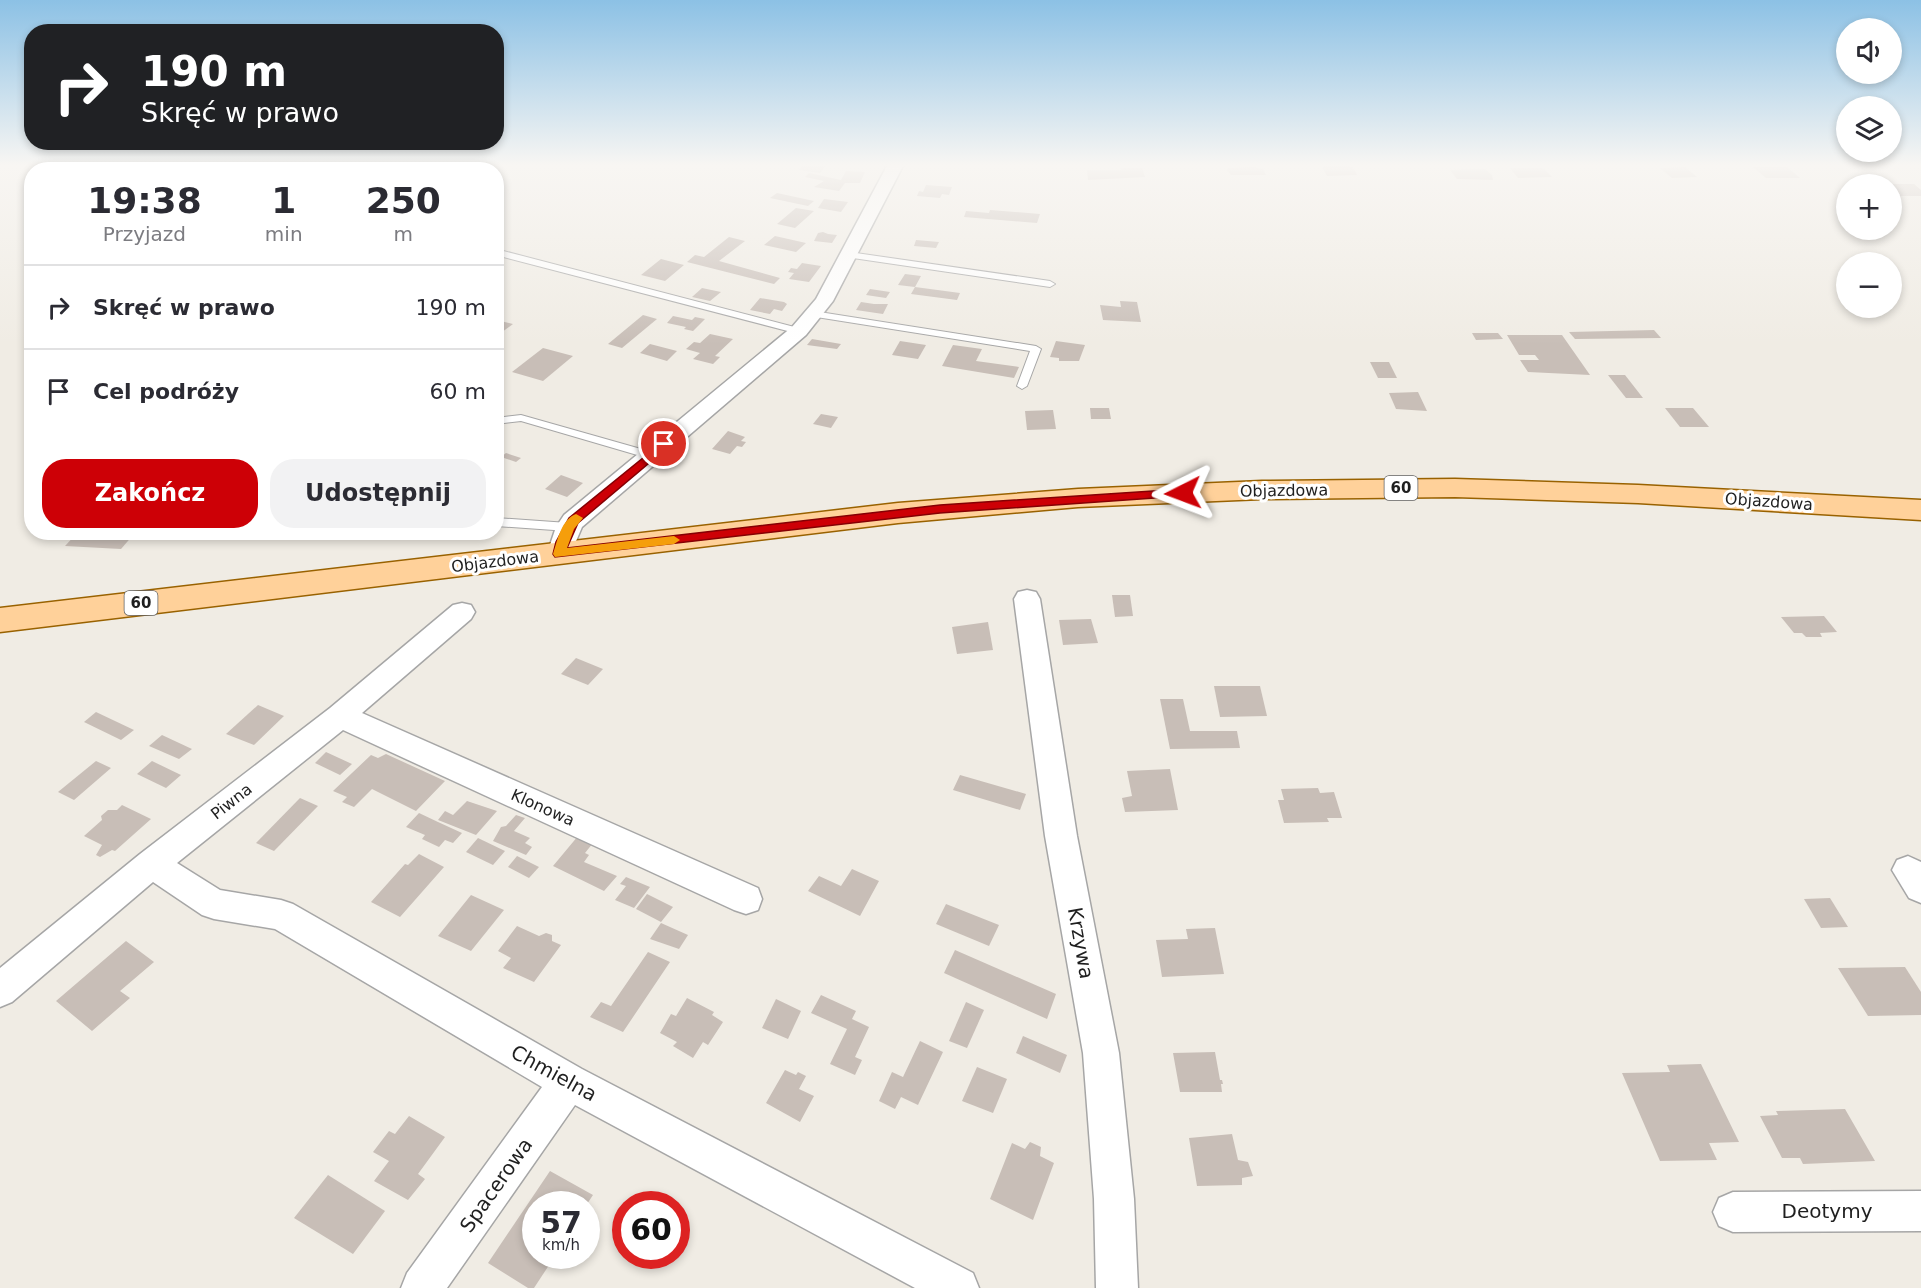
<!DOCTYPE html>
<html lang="pl">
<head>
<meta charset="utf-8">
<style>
	body { margin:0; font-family:"DejaVu Sans",sans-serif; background:#f2f2f3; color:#2b2b33; height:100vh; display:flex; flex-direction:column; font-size:22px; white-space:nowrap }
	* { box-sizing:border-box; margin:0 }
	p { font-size:20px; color:#7c7c81 }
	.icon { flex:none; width:33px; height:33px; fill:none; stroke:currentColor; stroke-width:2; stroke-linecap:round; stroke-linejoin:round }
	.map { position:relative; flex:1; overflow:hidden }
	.drawer { position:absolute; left:24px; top:162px; width:480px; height:378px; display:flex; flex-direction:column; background:#fff; border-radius:24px; box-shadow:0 3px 9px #0003 }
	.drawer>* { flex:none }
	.guide { position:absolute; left:24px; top:24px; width:480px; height:126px; border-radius:24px; box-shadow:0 3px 9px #0003; background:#202124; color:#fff; overflow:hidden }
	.fabs { position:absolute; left:1836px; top:18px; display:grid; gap:12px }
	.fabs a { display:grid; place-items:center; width:66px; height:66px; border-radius:50%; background:#fff; box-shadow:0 3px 9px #0003; font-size:30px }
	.speed { position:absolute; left:522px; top:1191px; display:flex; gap:12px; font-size:30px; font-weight:700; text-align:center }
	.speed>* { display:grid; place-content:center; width:78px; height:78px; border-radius:50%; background:#fff; box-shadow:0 3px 9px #0003; line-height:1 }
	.speed small { font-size:15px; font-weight:400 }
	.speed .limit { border:9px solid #d22; background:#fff; color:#111 }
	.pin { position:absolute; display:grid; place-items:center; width:51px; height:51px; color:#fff; margin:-26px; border:3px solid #fff; border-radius:50%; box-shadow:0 2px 6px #0007 }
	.me { position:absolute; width:66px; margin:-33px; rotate:267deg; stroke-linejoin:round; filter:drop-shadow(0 0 4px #0008) }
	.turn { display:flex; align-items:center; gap:21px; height:126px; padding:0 18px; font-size:27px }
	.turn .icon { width:78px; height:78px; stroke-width:2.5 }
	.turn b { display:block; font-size:42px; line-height:51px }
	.eta { display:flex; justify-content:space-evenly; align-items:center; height:102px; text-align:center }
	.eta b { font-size:36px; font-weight:700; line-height:42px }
	.button { display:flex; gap:12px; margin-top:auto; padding:12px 18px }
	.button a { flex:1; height:69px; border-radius:24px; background:#cd0006; color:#fff; font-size:24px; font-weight:700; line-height:69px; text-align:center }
	.button a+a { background:#f2f2f3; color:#2b2b33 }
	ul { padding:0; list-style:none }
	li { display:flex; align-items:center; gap:18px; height:84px; padding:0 18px; border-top:2px solid #e1e1e2 }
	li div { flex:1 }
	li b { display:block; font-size:22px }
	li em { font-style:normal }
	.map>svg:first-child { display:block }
</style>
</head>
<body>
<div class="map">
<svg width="1921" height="1288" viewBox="0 0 1921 1288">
	<rect width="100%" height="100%" fill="#f0ece4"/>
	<g fill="#c8beb7">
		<path d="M804 164H827L820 173 799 170Z"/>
		<path d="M1334 166 1353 167 1357 175 1327 176 1322 167Z"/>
		<path d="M1254 167 1263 169 1266 175H1231L1227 170 1228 168Z"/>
		<path d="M1685 167 1697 177 1672 178 1660 168Z"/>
		<path d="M1753 167H1787L1800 178H1766Z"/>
		<path d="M1121 168H1142L1145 177 1088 180 1087 170H1122Z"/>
		<path d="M1510 168H1543L1552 177 1518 178Z"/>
		<path d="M1485 169 1492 175 1493 180 1457 179 1450 170Z"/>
		<path d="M846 171 865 172 860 183H845L839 191 814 187 824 181 805 177 809 173 841 180Z"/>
		<path d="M1892 184H1914L1921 190V196H1894L1892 194Z"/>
		<path d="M926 185 952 187 949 195 942 194 940 198 917 196 919 191 923 192Z"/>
		<path d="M777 193 814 201 808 206 770 198Z"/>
		<path d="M824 199 848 202 841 212 818 208Z"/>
		<path d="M796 208 814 211 795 228 777 224Z"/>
		<path d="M990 210 1040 214 1037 223 964 217 966 211 989 213Z"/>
		<path d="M823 232 828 234 837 235 832 243 814 241 818 233Z"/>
		<path d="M775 236 806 243 796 252 764 245Z"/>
		<path d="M729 237 745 241 719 261 780 278 774 284 687 262 695 255 704 257Z"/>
		<path d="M916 240 939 242 936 248 914 246Z"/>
		<path d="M661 259 684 265 665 281 641 275Z"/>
		<path d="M802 263 821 266 809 282 789 279 794 273 788 272 791 268 797 269Z"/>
		<path d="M905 274 921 276 915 287 960 293 957 300 911 294 915 287 898 285Z"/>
		<path d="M702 288 721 292 710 301 692 297Z"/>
		<path d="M870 289 890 292 886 298 866 295Z"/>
		<path d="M760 298 784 302 787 304 782 311 774 309 770 314 750 310Z"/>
		<path d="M1120 301 1137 302 1141 322 1103 320 1100 305 1121 307Z"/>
		<path d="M861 302 874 304H888L883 314 856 310Z"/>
		<path d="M643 315 657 319 622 348 608 344Z"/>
		<path d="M673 316 692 320 695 317 705 319 693 331 684 329 686 327 667 323Z"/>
		<path d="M496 320 513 324 502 332 496 331Z"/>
		<path d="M1654 330 1661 338 1575 339 1569 332Z"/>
		<path d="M1472 333H1498L1503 339 1476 340Z"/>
		<path d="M710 334 733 339 715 356 720 357 713 364 693 359 700 353 686 349 694 342 700 343Z"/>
		<path d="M1507 335H1562L1590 375 1528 372 1520 360H1539L1535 355H1519Z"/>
		<path d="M812 339 841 344 837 349 807 345Z"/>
		<path d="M900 341 926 345 918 359 892 355Z"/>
		<path d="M1056 341 1085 345 1079 361H1059V358L1050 357Z"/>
		<path d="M650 344 677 351 667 361 640 353Z"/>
		<path d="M953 345 982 349 976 361 1019 367 1014 378 942 366Z"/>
		<path d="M543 348 573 356 543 381 512 372Z"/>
		<path d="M1370 362H1389L1397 378H1378Z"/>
		<path d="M1608 375H1625L1643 398H1626Z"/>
		<path d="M1418 392 1427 411 1396 409 1389 393Z"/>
		<path d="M1090 408H1109L1111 419H1091Z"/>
		<path d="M1665 408H1693L1709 427H1680Z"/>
		<path d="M1053 410 1056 429 1027 430 1025 411Z"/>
		<path d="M821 414 838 417 831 428 813 424Z"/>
		<path d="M728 431 745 437 741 441 746 442 742 447 737 446 730 454 712 449Z"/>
		<path d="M506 453 521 458 516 462 501 457Z"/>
		<path d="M561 475 583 483 567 497 545 489Z"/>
		<path d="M78 532H120L134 534 121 549 65 546Z"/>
		<path d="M1112 595H1130L1133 616 1115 617Z"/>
		<path d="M1824 616 1837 632 1820 633 1822 637H1806L1802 633H1794L1781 617Z"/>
		<path d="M1091 619 1098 643 1063 645 1059 620Z"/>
		<path d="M988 622 993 650 957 654 952 627Z"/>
		<path d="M576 658 603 669 588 685 561 674Z"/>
		<path d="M1214 686H1260L1267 716 1220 717Z"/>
		<path d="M1160 699H1183L1190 731H1237L1240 748 1170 749Z"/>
		<path d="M258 705 284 716 254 745 226 734Z"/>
		<path d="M96 712 134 730 121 740 84 722Z"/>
		<path d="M162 735 192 749 179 759 149 746Z"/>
		<path d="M326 752 352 764 340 775 315 763Z"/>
		<path d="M386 754 445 781 416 811 372 789 354 807 342 802 347 797 333 791 371 755 378 758Z"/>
		<path d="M96 761 111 768 74 800 58 792Z"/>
		<path d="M152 761 181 775 166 788 137 774Z"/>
		<path d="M1170 769 1178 810 1125 812 1122 798 1132 796 1127 771Z"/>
		<path d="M960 775 1026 794 1020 810 953 790Z"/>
		<path d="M1318 788 1320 793 1334 792 1342 818H1327L1329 822 1284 823 1278 800H1284L1281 789Z"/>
		<path d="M300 798 318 806 274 851 256 843Z"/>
		<path d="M467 801 497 811 476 835 438 820 445 811 453 815Z"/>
		<path d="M122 805 151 819 115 851 112 850 100 857 96 855 102 845 84 836 102 820 101 816 108 810H117Z"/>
		<path d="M419 813 438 822 462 833 453 843 445 840 439 847 422 839 425 835 406 827Z"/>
		<path d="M516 815 525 818 514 831 530 838 525 843 532 847 526 855 493 841 501 827 506 826Z"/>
		<path d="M578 836 593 843 585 853 589 855 584 862 617 876 604 891 553 866Z"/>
		<path d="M478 838 505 851 493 865 466 852Z"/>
		<path d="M419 854 444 867 400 917 371 902 405 864 408 865Z"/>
		<path d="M517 856 539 867 529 878 508 867Z"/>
		<path d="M852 869 879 881 860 916 808 891 819 876 841 886Z"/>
		<path d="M626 877 650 887 634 908 615 900 626 886 620 884Z"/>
		<path d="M647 894 673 907 661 922 636 909Z"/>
		<path d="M471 895 504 910 471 951 438 936Z"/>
		<path d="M1830 898 1848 927 1821 928 1804 899Z"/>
		<path d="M946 904 999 925 989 946 936 924Z"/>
		<path d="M661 923 688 935 679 949 650 939Z"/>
		<path d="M517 926 539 936 546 933 552 935V941L561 945 534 982 503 968 511 958 498 951Z"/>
		<path d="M1215 928 1224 974 1162 977 1156 940 1188 939 1186 929Z"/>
		<path d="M126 941 154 962 120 991 130 998 92 1031 56 1001Z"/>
		<path d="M955 950 1056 994 1047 1019 944 973Z"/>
		<path d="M648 952 670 962 623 1032 590 1017 601 1002 611 1006Z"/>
		<path d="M1905 967 1921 992V1015L1868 1016 1838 968Z"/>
		<path d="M821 995 856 1011 852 1019 869 1027 855 1057 862 1060 855 1075 830 1064 847 1029 811 1013Z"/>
		<path d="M687 998 714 1012 712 1015 723 1022 708 1045 703 1042 693 1058 673 1046 677 1042 660 1033 671 1014 676 1016Z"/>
		<path d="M776 999 801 1011 788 1039 762 1028Z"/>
		<path d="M966 1002 984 1010 967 1048 949 1041Z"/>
		<path d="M1023 1036 1067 1055 1060 1073 1016 1053Z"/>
		<path d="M920 1041 943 1052 918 1105 901 1097 895 1109 879 1101 892 1072 903 1077Z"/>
		<path d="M1215 1052 1220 1080H1222L1223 1084H1221L1222 1092H1180L1173 1053Z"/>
		<path d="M1701 1064 1739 1142 1709 1143 1717 1160 1660 1161 1622 1073 1670 1072 1667 1065Z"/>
		<path d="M977 1067 1007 1079 993 1113 962 1101Z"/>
		<path d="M785 1070 796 1075 798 1072 806 1076 799 1089 814 1096 800 1122 766 1103Z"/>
		<path d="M1845 1109 1875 1161 1803 1164 1800 1158H1782L1760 1116 1778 1115 1776 1111Z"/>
		<path d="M409 1116 445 1137 418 1174 425 1179 408 1200 374 1181 389 1161 373 1152 389 1131 395 1134Z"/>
		<path d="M1232 1134 1238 1160 1248 1162 1253 1176 1242 1178V1185L1197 1186 1189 1138Z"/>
		<path d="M1030 1142 1041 1147 1040 1156 1054 1163 1033 1220 990 1199 1012 1143 1025 1149Z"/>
		<path d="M550 1171 593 1195 587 1204H536V1256H555L534 1288H528L488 1263Z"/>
		<path d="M328 1175 385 1211 353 1254 294 1218Z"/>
	</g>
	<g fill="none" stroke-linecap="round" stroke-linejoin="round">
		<defs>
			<g id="service">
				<path d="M153 164H164L183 170H168Z"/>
				<path d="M496 249 802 329 804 331 799 334 496 255Z"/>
				<path d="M849 252 1050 281 1055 284 1050 287 846 257V253Z"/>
				<path d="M813 311 1036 346 1041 349 1027 386 1022 389 1017 386 1030 351 810 316 808 314Z"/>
				<path d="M521 415 655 453 657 455 651 459 521 421 496 424V418Z"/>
				<path d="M496 518 568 523 574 527 568 531 496 526Z"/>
			</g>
			<g id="minor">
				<path d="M888 164H904L833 301 806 335 582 527 568 560 559 563 550 560 547 554 556 527 564 515 792 327 816 299Z"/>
				<path d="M1027 590 1036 592 1040 599 1077 836 1119 1053 1134 1199 1138 1288H1096L1094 1199 1083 1053 1045 836 1014 599 1018 592Z"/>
				<path d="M462 603 471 605 475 612 471 619 362 713 758 888 762 899 758 910 746 914 734 910 343 730 177 863 220 890 281 900 293 904 582 1069 973 1273 979 1288H915L575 1105 447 1288H401L407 1273 542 1087 275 929 214 919 202 915 153 882 12 1002 0 1007V968L140 854 330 708 453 605Z"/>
				<path d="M1908 856 1921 862V903L1909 898 1892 870 1897 860Z"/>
				<path d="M1921 1191V1231L1733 1232 1719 1226 1713 1212 1719 1198 1733 1192Z"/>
			</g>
			<path id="primary" d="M1455 479 1638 485 1921 500V520L1638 503 1455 497 1262 499 1078 507 898 523 0 632V608L898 503 1078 489 1262 481Z"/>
		</defs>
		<use href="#service" stroke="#a6a6a6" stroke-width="2"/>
		<use href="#minor" stroke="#a6a6a6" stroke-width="3"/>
		<use href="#primary" stroke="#996200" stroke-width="3"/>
		<use href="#service" fill="#fff" fill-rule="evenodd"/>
		<use href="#minor" fill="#fff" fill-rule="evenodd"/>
		<use href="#primary" fill="#ffd19a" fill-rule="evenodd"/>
	</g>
	<linearGradient id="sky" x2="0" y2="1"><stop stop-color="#8cc1e5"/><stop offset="0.48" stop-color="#f8f6f3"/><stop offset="1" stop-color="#f8f6f3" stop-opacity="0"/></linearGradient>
	<rect width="1921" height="344" fill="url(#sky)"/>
	<path fill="#cd0006" stroke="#850004" stroke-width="1.5" d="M664 441 669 444 668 447 578 523 567 548 940 505 1183 489 1189 493 1183 496 940 513 555 557 553 554 556 542 569 518Z"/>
	<path fill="#f59e0b" d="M576 514 583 518 574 529 567 548 674 536 680 540 674 544 555 557 553 554C558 539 561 520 576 514Z"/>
	<g text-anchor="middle" stroke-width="6" stroke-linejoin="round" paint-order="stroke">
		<g fill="#fff" stroke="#626262" stroke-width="1.5">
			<rect x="1384.5" y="476" width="33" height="24" rx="4.5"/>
			<rect x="124.5" y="591" width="33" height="24" rx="4.5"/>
		</g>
		<g font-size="15" font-weight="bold" fill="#1f1f1f">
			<text x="1401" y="493">60</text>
			<text x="141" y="608">60</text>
		</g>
		<g font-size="16" fill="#1f1f1f" stroke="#fff">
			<text transform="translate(1284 490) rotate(-1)" y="6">Objazdowa</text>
			<text transform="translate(1769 501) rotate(4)" y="6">Objazdowa</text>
			<text transform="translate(495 561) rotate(-7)" y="6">Objazdowa</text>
			<text transform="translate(231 801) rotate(-38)" y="6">Piwna</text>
			<text transform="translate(543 807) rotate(24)" y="6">Klonowa</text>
		</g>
		<g font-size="20" fill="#1f1f1f" stroke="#fff">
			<text transform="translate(1081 943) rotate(80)" y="7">Krzywa</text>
			<text transform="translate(554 1073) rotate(29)" y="7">Chmielna</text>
			<text transform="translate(496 1185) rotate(-55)" y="7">Spacerowa</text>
			<text x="1827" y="1218">Deotymy</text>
		</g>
	</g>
</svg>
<div class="fabs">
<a><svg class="icon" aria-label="sound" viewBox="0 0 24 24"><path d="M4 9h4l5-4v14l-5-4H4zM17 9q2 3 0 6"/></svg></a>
<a><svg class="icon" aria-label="layers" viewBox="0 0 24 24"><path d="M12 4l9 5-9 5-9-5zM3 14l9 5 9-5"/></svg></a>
<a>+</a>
<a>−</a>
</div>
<div class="speed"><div>57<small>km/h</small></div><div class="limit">60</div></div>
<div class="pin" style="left:664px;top:444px;background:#d93025"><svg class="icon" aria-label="arrive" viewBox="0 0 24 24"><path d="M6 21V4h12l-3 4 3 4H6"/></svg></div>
<svg class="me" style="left:1183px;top:493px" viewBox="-20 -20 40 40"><path d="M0-17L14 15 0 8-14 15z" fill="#cd0006" stroke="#fff" stroke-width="4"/></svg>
<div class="guide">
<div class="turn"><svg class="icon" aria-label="right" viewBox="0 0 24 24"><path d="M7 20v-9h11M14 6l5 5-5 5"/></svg><div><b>190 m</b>Skręć w prawo</div></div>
</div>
<section class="drawer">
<div class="eta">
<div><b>19:38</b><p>Przyjazd</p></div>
<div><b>1</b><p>min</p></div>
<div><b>250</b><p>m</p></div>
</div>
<ul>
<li><svg class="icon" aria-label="right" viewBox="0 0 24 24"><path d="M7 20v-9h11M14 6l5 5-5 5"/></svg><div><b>Skręć w prawo</b></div><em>190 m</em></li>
<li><svg class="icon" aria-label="arrive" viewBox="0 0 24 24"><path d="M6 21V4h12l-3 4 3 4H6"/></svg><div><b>Cel podróży</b></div><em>60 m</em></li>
</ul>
<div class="button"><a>Zakończ</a><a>Udostępnij</a></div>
</section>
</div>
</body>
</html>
